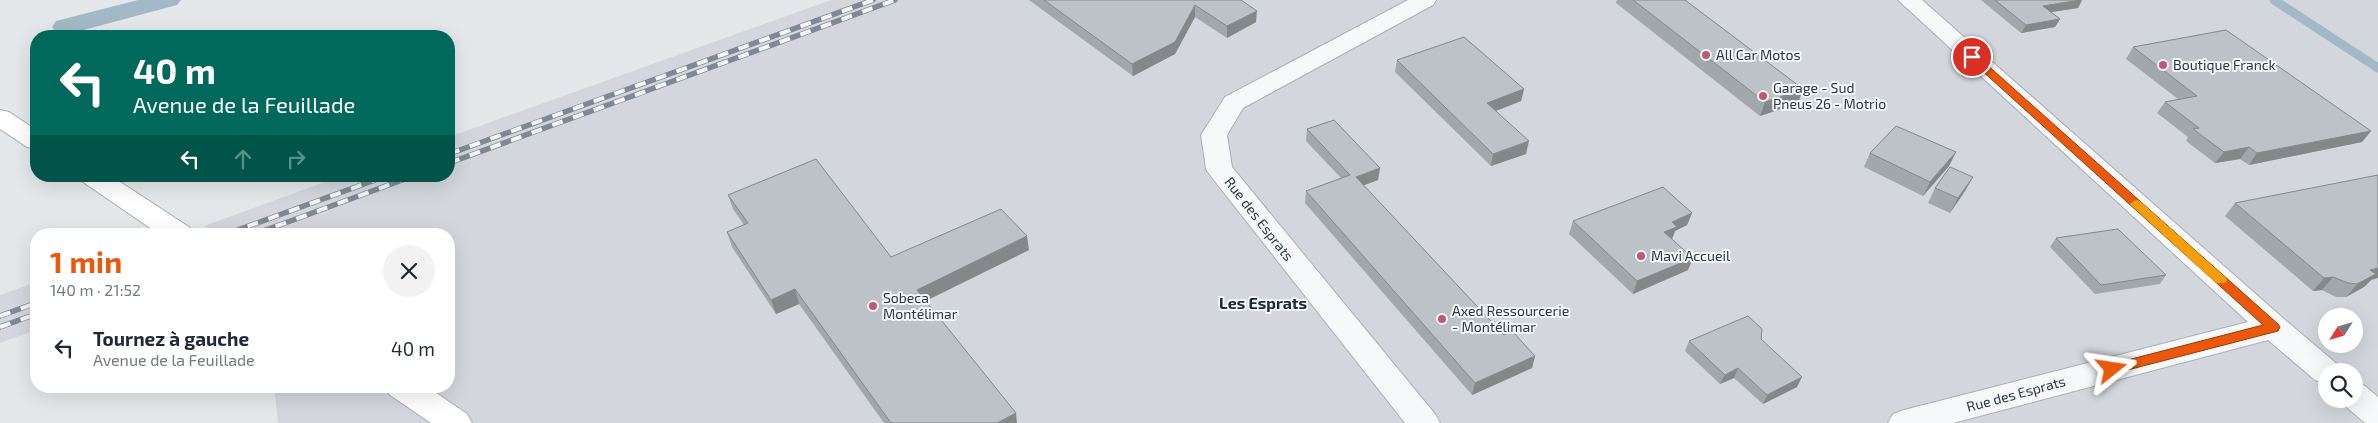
<!DOCTYPE html>
<html lang="fr">
<head>
<meta charset="utf-8">
<style>
	body { margin:0; font-family:"Exo 2",sans-serif; background:#f2f2f3; color:#1f2937; height:100vh; display:flex; flex-direction:column; font-size:19px; white-space:nowrap }
	* { box-sizing:border-box; margin:0 }
	p { font-size:16px; color:#747a83 }
	.icon { flex:none; width:28px; height:28px; fill:none; stroke:currentColor; stroke-width:2; stroke-linecap:round; stroke-linejoin:round }
	.map { position:relative; flex:1; overflow:hidden }
	.side { position:absolute; left:30px; top:228px; width:425px; height:165px; display:flex; flex-direction:column; background:#fff; border-radius:20px; box-shadow:0 5px 20px #0002 }
	.side>* { flex:none }
	.top-card { position:absolute; left:30px; top:30px; width:425px; height:152px; border-radius:20px; box-shadow:0 5px 20px #0002; background:#00695c; color:#fff; overflow:hidden }
	.needle { width:32px; rotate:233deg }
	.controls { position:absolute; left:2318px; top:308px; display:grid; gap:10px }
	.controls a { display:grid; place-items:center; width:45px; height:45px; border-radius:50%; background:#fff; box-shadow:0 5px 20px #0002; font-size:25px }
	.pin { position:absolute; display:grid; place-items:center; width:42px; height:42px; color:#fff; margin:-21px; border:2px solid #fff; border-radius:50%; box-shadow:0 1px 5px #0007 }
	.me { position:absolute; width:55px; margin:-28px; rotate:75deg; stroke-linejoin:round; filter:drop-shadow(0 0 4px #0008) }
	.turn { display:flex; align-items:center; gap:18px; height:105px; padding:0 20px; font-size:22px }
	.turn .icon { width:65px; height:65px; stroke-width:2.5 }
	.turn b { display:block; font-size:35px; line-height:42px }
	.lanes { display:flex; align-items:center; height:48px; padding:0 20px; background:#0003; justify-content:center; gap:25px; direction:ltr }
	.lanes .off { opacity:.35 }
	.round { display:grid; place-items:center; flex:none; width:52px; height:52px; border-radius:26px; background:#f2f2f3 }
	.summary { display:flex; align-items:center; justify-content:space-between; height:85px; padding:0 20px }
	h1 { font-size:30px; font-weight:700; line-height:38px; color:#ea580c }
	ul { padding:0; list-style:none }
	li { display:flex; align-items:center; gap:15px; height:70px; padding:0 20px }
	li div { flex:1 }
	li b { display:block; font-size:19px }
	li em { font-style:normal }
	.map>svg:first-child { display:block }
</style>
</head>
<body>
<div class="map">
<svg width="2378" height="423" viewBox="0 0 2378 423">
	<rect width="100%" height="100%" fill="#e5e8eb"/>
	<g fill="#d3d7dd" fill-rule="evenodd">
		<path d="M831 0H2378V423H278L274 386H449V234H218L204 226 341 176H449V137ZM2326 316H2354V344H2326ZM2326 371H2354V399H2326Z"/>
		<path d="M36 282V330L0 343V295Z"/>
	</g>
	<g fill="none" stroke-linecap="round" stroke-linejoin="round">
		<path stroke="#a4b9c7" stroke-width="9" d="M2274 0 2378 68"/>
		<path fill="#a4b9c7" fill-rule="evenodd" d="M138 0H181L177 5 65 35 56 33 52 27 56 21Z"/>
		<defs>
			<g id="minor">
				<path d="M1408 0H1436L1433 5 1243 108 1227 135 1232 167 1435 414 1440 423H1405L1210 175 1206 169 1201 135 1225 97Z"/>
				<path d="M1898 0H1922L2284 319 2337 364 2341 371H2326V384L2315 380 2268 340 1953 423H1888L1893 414 1904 410 2248 322Z"/>
				<path d="M2354 383 2365 386 2378 397V423H2365L2343 404 2340 399H2354Z"/>
			</g>
			<g id="major">
				<path d="M0 110 9 112 36 130V149L27 147 0 129Z"/>
				<path d="M79 176H111L189 227 193 234H159L83 182Z"/>
				<path d="M385 386H426L467 414 472 423H431L390 395Z"/>
			</g>
		</defs>
		<use href="#minor" stroke="#aab0b5" stroke-width="2"/>
		<use href="#major" stroke="#a5aeb5" stroke-width="2"/>
		<use href="#minor" fill="#f7f8fa" fill-rule="evenodd"/>
		<use href="#major" fill="#fff" fill-rule="evenodd"/>
		<defs>
			<g id="rail">
				<path d="M449 154 873 0"/>
				<path d="M449 163 895 0"/>
				<path d="M227 234 386 176"/>
				<path d="M255 234 413 176"/>
				<path d="M0 316 36 303"/>
				<path d="M0 327 36 314"/>
			</g>
		</defs>
		<use href="#rail" stroke="#808993" stroke-width="5.5"/>
		<use href="#rail" stroke="#f4f7f8" stroke-width="4" stroke-dasharray="11" stroke-linecap="butt"/>
	</g>
	<g fill="#a2a7ab">
		<path d="M1029 0H1241L1256 22 1227 38 1195 17 1175 54 1133 76Z"/>
		<path d="M1617 0H1685L1803 89 1798 103 1760 116 1616 3Z"/>
		<path d="M1981 0H2082L2078 8 2051 12 2060 19 2055 27 2021 33Z"/>
		<path d="M2133 47 2371 131 2362 142 2249 165 2240 159 2215 163 2186 141 2188 137 2157 113 2165 102 2178 99 2126 59Z"/>
		<path d="M1397 60 1524 89 1521 101 1496 111 1526 154 1491 166 1395 72Z"/>
		<path d="M1307 129 1380 168 1378 180 1363 185 1504 335 1535 356 1532 368 1472 395 1305 203 1306 191 1341 178 1306 141Z"/>
		<path d="M1956 152 1949 166 1923 196 1864 167 1870 153Z"/>
		<path d="M1973 177 1965 191 1950 213 1928 203 1935 188Z"/>
		<path d="M728 195 891 257 1029 250 926 301 1017 423H884L799 304 776 314 732 247 727 232 744 225 733 209Z"/>
		<path d="M2235 203 2371 280 2364 287 2346 297H2336L2322 290 2313 291 2225 216Z"/>
		<path d="M1692 213 1687 225 1675 231 1672 239 1688 270 1633 294 1569 234 1573 221Z"/>
		<path d="M2056 238 2166 275 2160 284 2095 294 2050 247Z"/>
		<path d="M1761 339 1797 387 1763 404 1734 378 1720 384 1685 351 1689 341Z"/>
	</g>
	<g fill="#84888b">
		<path d="M2082 0 2078 8 2039 14 2043 6Z"/>
		<path d="M1195 5V17L1175 54 1133 76 1132 64Z"/>
		<path d="M1257 11 1256 22 1227 38V26Z"/>
		<path d="M2060 19 2055 27 2021 33 2026 25Z"/>
		<path d="M1524 89 1521 101 1485 115 1487 103Z"/>
		<path d="M1803 89 1798 103 1760 116 1765 102Z"/>
		<path d="M2371 131 2362 142 2249 165 2257 153Z"/>
		<path d="M1529 141 1526 154 1491 166 1493 154Z"/>
		<path d="M2249 147 2240 159 2215 163 2224 152Z"/>
		<path d="M1956 152 1949 166 1923 196 1930 182Z"/>
		<path d="M1380 168 1378 180 1354 189 1356 177Z"/>
		<path d="M1973 177 1965 191 1950 213 1958 198Z"/>
		<path d="M1692 213 1687 225 1675 231 1672 239 1664 232 1672 222Z"/>
		<path d="M1027 236 1029 250 919 304 917 290Z"/>
		<path d="M1693 258 1688 270 1633 294 1637 281Z"/>
		<path d="M2378 268V278L2371 280 2364 287 2346 297 2370 270Z"/>
		<path d="M2333 277 2322 290 2313 291 2324 278Z"/>
		<path d="M795 289 799 304 776 314 771 300Z"/>
		<path d="M1535 356 1532 368 1472 395 1475 383Z"/>
		<path d="M1738 368 1734 378 1720 384 1725 375Z"/>
		<path d="M1802 377 1797 387 1763 404 1767 395Z"/>
		<path d="M1016 413 1017 423H997Z"/>
	</g>
	<g fill="#bcc2c7" stroke="#84888b">
		<path d="M1044 0H1241L1257 11 1227 26 1195 5 1175 42 1132 64Z"/>
		<path d="M1633 0H1685L1803 89 1765 102Z"/>
		<path d="M1995 0H2080L2043 6 2060 19 2026 25Z"/>
		<path d="M2226 30 2371 131 2257 153 2249 147 2224 152 2193 129 2199 128 2165 102 2197 96 2133 47Z"/>
		<path d="M1464 37 1524 89 1487 103 1529 141 1493 154 1397 60Z"/>
		<path d="M1334 120 1380 168 1356 177 1504 335 1512 331 1535 356 1475 383 1306 191 1350 175 1307 129Z"/>
		<path d="M1896 126 1956 152 1930 182 1870 153Z"/>
		<path d="M816 159 891 257 1001 209 1027 236 917 290 1016 413 997 423H891L795 289 771 300 727 232 748 223 728 195Z"/>
		<path d="M1950 167 1973 177 1958 198 1935 188Z"/>
		<path d="M2378 175V268L2370 270 2376 274 2357 284 2348 283 2333 277 2324 278 2235 203Z"/>
		<path d="M1663 187 1692 213 1672 222 1677 227 1664 232 1693 258 1637 281 1573 221Z"/>
		<path d="M2118 229 2166 275 2101 285 2056 238Z"/>
		<path d="M1748 316 1762 329 1761 339 1802 377 1767 395 1738 368 1725 375 1689 341Z"/>
	</g>
	<path fill="#ea580c" stroke="#983908" d="M1972 54 1976 55 2278 324 2280 327 2278 331 2112 374 2108 372 2106 369 2108 365 2112 364 2263 325 1969 59V55Z"/>
	<path fill="#f59e0b" d="M2136 200 2140 201 2225 277 2227 280 2225 283H2216L2132 206 2130 204Z"/>
	<g fill="#c15875" stroke="#f4f7f8" stroke-width="2">
		<circle cx="1706" cy="55" r="5"/>
		<circle cx="2163" cy="65" r="5"/>
		<circle cx="1763" cy="96" r="5"/>
		<circle cx="1641" cy="256" r="5"/>
		<circle cx="873" cy="306" r="5"/>
		<circle cx="1442" cy="319" r="5"/>
	</g>
	<g text-anchor="middle" stroke-width="4" stroke-linejoin="round" paint-order="stroke">
		<g font-size="14" fill="#2e3842" stroke="#f4f7f8" text-anchor="start">
			<text x="1716" y="60">All Car Motos</text>
			<text x="2173" y="70">Boutique Franck</text>
			<text x="1773" y="93">Garage - Sud<tspan x="1773" dy="16">Pneus 26 - Motrio</tspan></text>
			<text x="1651" y="261">Mavi Accueil</text>
			<text x="883" y="303">Sobeca<tspan x="883" dy="16">Montélimar</tspan></text>
			<text x="1452" y="316">Axed Ressourcerie<tspan x="1452" dy="16">- Montélimar</tspan></text>
		</g>
		<g font-size="14" fill="#2e3842" stroke="#f4f7f8">
			<text transform="translate(1259 219) rotate(52)" y="5">Rue des Esprats</text>
			<text transform="translate(2016 394) rotate(-15)" y="5">Rue des Esprats</text>
		</g>
		<g font-size="16" font-weight="bold" fill="#202933" stroke="#f4f7f8">
			<text x="1263" y="309">Les Esprats</text>
		</g>
	</g>
</svg>
<div class="controls">
<a><svg class="needle" viewBox="-14 -14 28 28"><path d="M0-13l5 13h-10z" fill="#e53935"/><path d="M0 13l5-13h-10z" fill="#747a83"/></svg></a>
<a><svg class="icon" aria-label="search" viewBox="0 0 24 24"><circle cx="10" cy="10" r="6"/><path d="M15 15l6 6"/></svg></a>
</div>
<div class="pin" style="left:1972px;top:57px;background:#d93025"><svg class="icon" aria-label="arrive" viewBox="0 0 24 24"><path d="M6 21V4h12l-3 4 3 4H6"/></svg></div>
<svg class="me" style="left:2112px;top:369px" viewBox="-20 -20 40 40"><path d="M0-17L14 15 0 8-14 15z" fill="#ea580c" stroke="#fff" stroke-width="4"/></svg>
<div class="top-card">
<div class="turn"><svg class="icon" aria-label="left" viewBox="0 0 24 24"><path d="M17 20v-9H6M10 6l-5 5 5 5"/></svg><div><b>40 m</b>Avenue de la Feuillade</div></div>
<div class="lanes"><svg class="icon" aria-label="left" viewBox="0 0 24 24"><path d="M17 20v-9H6M10 6l-5 5 5 5"/></svg><svg class="icon off" aria-label="ahead" viewBox="0 0 24 24"><path d="M12 20V5M6 11l6-6 6 6"/></svg><svg class="icon off" aria-label="right" viewBox="0 0 24 24"><path d="M7 20v-9h11M14 6l5 5-5 5"/></svg></div>
</div>
<section class="side">
<div class="summary"><div><h1>1 min</h1><p>140 m · 21:52</p></div><a class="round"><svg class="icon" aria-label="close" viewBox="0 0 24 24"><path d="M6 6l12 12M18 6L6 18"/></svg></a></div>
<ul>
<li><svg class="icon" aria-label="left" viewBox="0 0 24 24"><path d="M17 20v-9H6M10 6l-5 5 5 5"/></svg><div><b>Tournez à gauche</b><p>Avenue de la Feuillade</p></div><em>40 m</em></li>
</ul>
</section>
</div>
</body>
</html>
